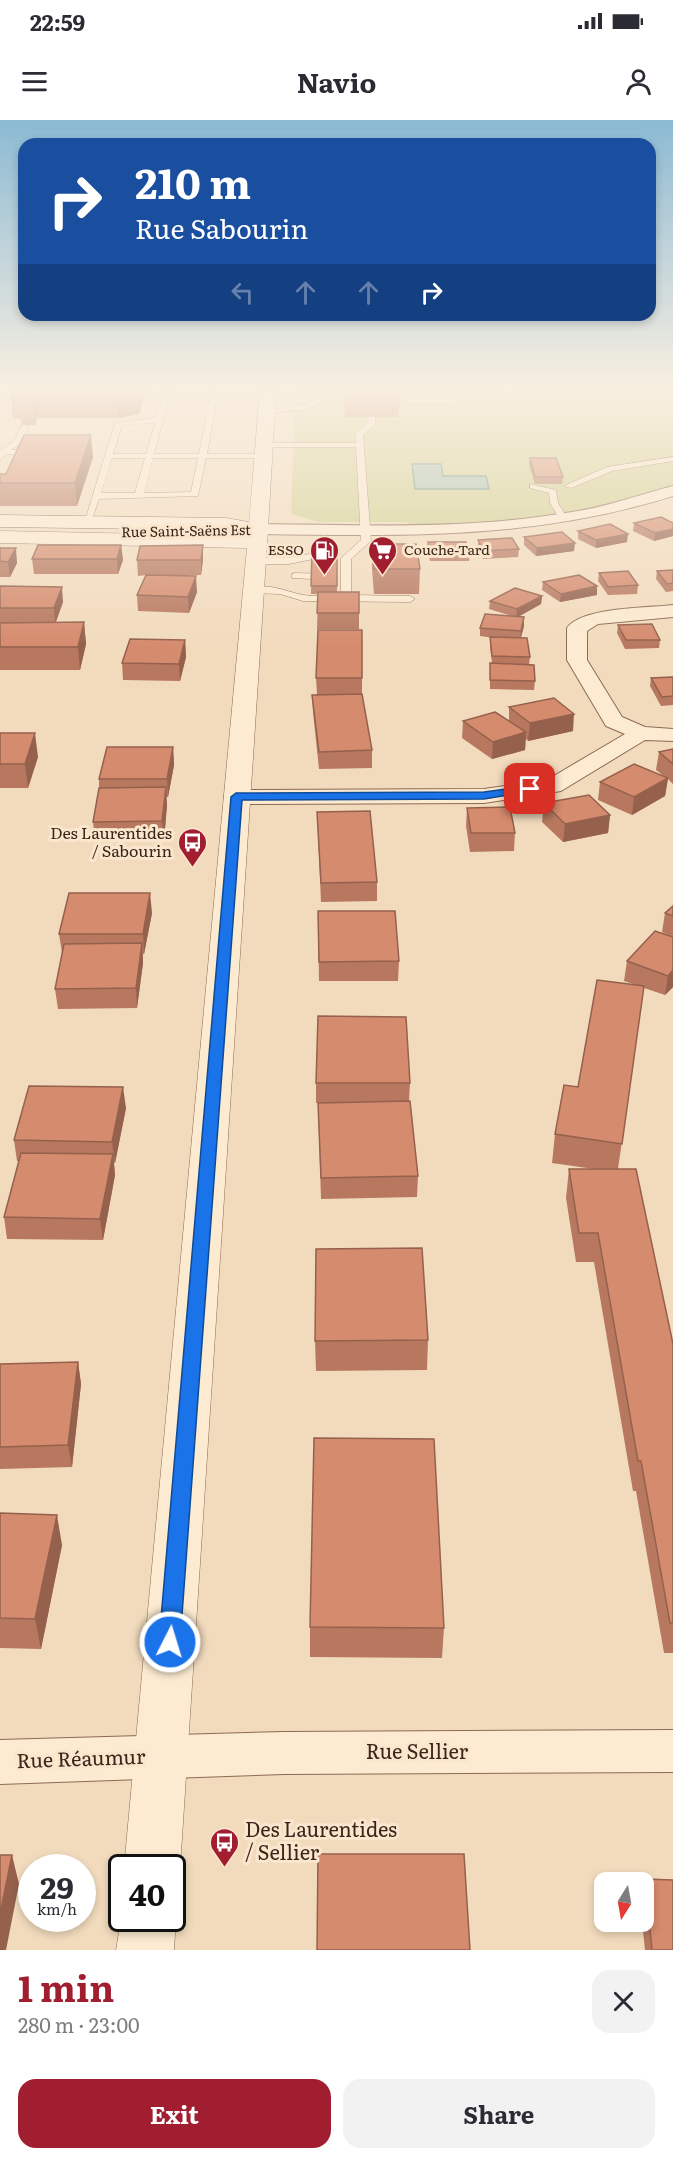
<!DOCTYPE html>
<html lang="en">
<head>
<meta charset="utf-8">
<style>
	body { margin:0; font-family:Literata,serif; background:#f2f2f3; color:#2b2b33; height:100vh; display:flex; flex-direction:column; font-size:22px; white-space:nowrap }
	* { box-sizing:border-box; margin:0 }
	p { font-size:20px; color:#7c7c81 }
	.icon { flex:none; width:33px; height:33px; fill:none; stroke:currentColor; stroke-width:2; stroke-linecap:round; stroke-linejoin:round }
	.map { position:relative; height:1830px; overflow:hidden }
	.drawer { display:flex; flex-direction:column; background:#fff; flex:1 }
	.drawer>* { flex:none }
	.banner { position:absolute; left:18px; top:18px; width:638px; height:183px; border-radius:18px; box-shadow:0 3px 9px #0003; background:#1a4fa0; color:#fff; overflow:hidden }
	.needle { width:39px; rotate:191deg }
	.controls { position:absolute; left:594px; top:1752px; display:grid; gap:12px }
	.controls a { display:grid; place-items:center; width:60px; height:60px; border-radius:12px; background:#fff; box-shadow:0 3px 9px #0003; font-size:30px }
	.speed { position:absolute; left:18px; top:1734px; display:flex; gap:12px; font-size:30px; font-weight:700; text-align:center }
	.speed>* { display:grid; place-content:center; width:78px; height:78px; border-radius:50%; background:#fff; box-shadow:0 3px 9px #0003; line-height:1 }
	.speed small { font-size:15px; font-weight:400 }
	.speed .limit { border:3px solid #111; border-radius:9px; background:#fff; color:#111 }
	.pin { position:absolute; display:grid; place-items:center; width:51px; height:51px; color:#fff; margin:-26px; border-radius:12px; box-shadow:0 3px 9px #0006 }
	.me { position:absolute; width:66px; margin:-33px; rotate:5deg; stroke-linejoin:round; filter:drop-shadow(0 0 4px #0008) }
	.turn { display:flex; align-items:center; gap:21px; height:126px; padding:0 18px; font-size:27px }
	.turn .icon { width:78px; height:78px; stroke-width:2.5 }
	.turn b { display:block; font-size:42px; line-height:51px }
	.lanes { display:flex; align-items:center; height:57px; padding:0 18px; background:#0003; justify-content:center; gap:30px; direction:ltr }
	.lanes .off { opacity:.35 }
	.round { display:grid; place-items:center; flex:none; width:63px; height:63px; border-radius:18px; background:#f2f2f3 }
	.summary { display:flex; align-items:center; justify-content:space-between; height:102px; padding:0 18px }
	h1 { font-size:36px; font-weight:700; line-height:45px; color:#a11e30 }
	.button { display:flex; gap:12px; margin-top:auto; padding:12px 18px }
	.button a { flex:1; height:69px; border-radius:18px; background:#a11e30; color:#fff; font-size:24px; font-weight:700; line-height:69px; text-align:center }
	.button a+a { background:#f2f2f3; color:#2b2b33 }
	.status { display:flex; justify-content:space-between; align-items:center; height:42px; padding:0 30px; background:#fff; direction:ltr }
	.status svg { height:16px; fill:currentColor }
	header { display:flex; justify-content:space-between; align-items:center; height:78px; padding:0 18px; background:#fff; font-size:27px; font-weight:700 }
	.map>svg:first-child { display:block }
</style>
</head>
<body>
<div class="status"><b>22:59</b><svg viewBox="0 0 49 12"><path d="M0 12V9h3v3zM5 12V6h3v6zM10 12V3h3v9zM15 12V0h3v12zM26 1h20v11H26zM47 4h2v5h-2z"/></svg></div>
<header><svg class="icon" aria-label="menu" viewBox="0 0 24 24"><path d="M4 6h16M4 12h16M4 18h16"/></svg>Navio<svg class="icon" aria-label="person" viewBox="0 0 24 24"><circle cx="12" cy="8" r="4"/><path d="M4 21q1-7 8-7t8 7"/></svg></header>
<div class="map">
<svg width="673" height="1830" viewBox="0 0 673 1830">
	<rect width="100%" height="100%" fill="#f2dbbd"/>
	<path fill="#d1d090" d="M295 271H673V371L587 393 421 410 406 402H319L291 394Z"/>
	<path fill="#a1c3b4" stroke="#679282" stroke-width="1.5" d="M412 344H441L443 356H486L489 369H415Z"/>
	<g fill="none" stroke-linecap="round" stroke-linejoin="round">
		<defs>
			<g id="service">
				<path d="M164 271H171L154 334H199L211 271H218L207 334H264L268 336 264 338H206L198 376 99 379 91 402 84 404 115 303 156 298ZM155 303 146 334H113L122 305ZM112 338H145L135 373H101ZM153 338H198L191 372 144 373Z"/>
				<path d="M318 271H325L324 280 308 289 267 293 263 291 306 285 316 279Z"/>
				<path d="M405 271H412L414 279H448L447 271H453L456 281 452 283H411L407 281Z"/>
				<path d="M368 295 375 297V305L363 315 371 421 351 439V475L410 476 415 479 410 482 303 481 280 474 250 473 248 471C263 460 287 472 303 475 315 477 329 475 341 475V438L361 420 356 327H265L261 325 265 323H356L355 314 367 304Z"/>
				<path d="M22 304 29 306 20 324 11 330H35L39 332 35 334H6L0 340V331L14 321Z"/>
				<path d="M673 337V341L612 351 571 368 564 366 607 347Z"/>
				<path d="M530 364 556 370 558 383 567 398 566 400 559 398 550 383 549 373 530 368Z"/>
				<path d="M330 430 333 431V435L289 444H255L250 441 255 438H289Z"/>
				<path d="M295 453 331 454 336 457 331 460 292 458V454Z"/>
			</g>
			<g id="minor">
				<path d="M673 366V376C533 420 402 416 258 414L250 409 258 404C362 405 468 410 572 392 606 387 639 375 673 366Z"/>
				<path d="M673 485V497L598 504 587 511V540L622 597 645 607 673 609V621L645 620 561 671 484 683 236 684 228 682 224 677 228 672 236 670 484 669 547 660 625 614 606 606 567 540V508C582 487 648 488 673 485Z"/>
				<path d="M673 1610V1652L284 1654 0 1664V1620L284 1612Z"/>
			</g>
			<g id="tertiary">
				<path d="M258 403 268 409 180 1748 172 1765V1748H124L247 428 0 423V411L248 416 251 405Z"/>
				<path d="M172 1789 176 1798 174 1830H116L122 1794V1798H172Z"/>
			</g>
			<path id="secondary" d="M260 271H276L268 409 265 413 258 415 226 410 0 407V395L226 398 249 402Z"/>
		</defs>
		<use href="#service" stroke="#8c6a54" stroke-width="1"/>
		<use href="#minor" stroke="#8c6a54" stroke-width="2"/>
		<use href="#tertiary" stroke="#8c6a54" stroke-width="1"/>
		<use href="#secondary" stroke="#6e4b37" stroke-width="1"/>
		<use href="#service" fill="#fcead1" fill-rule="evenodd"/>
		<use href="#minor" fill="#fcead1" fill-rule="evenodd"/>
		<use href="#tertiary" fill="#fcead1" fill-rule="evenodd"/>
		<use href="#secondary" fill="#fcead1" fill-rule="evenodd"/>
	</g>
	<g fill="#b7785f">
		<path d="M146 271 139 294 119 298H37L35 305H22L21 299H13L11 278Z"/>
		<path d="M344 271H397L399 284 398 297H345Z"/>
		<path d="M93 337 77 386H0V354H6Z"/>
		<path d="M530 338 563 357 562 364H535L529 345Z"/>
		<path d="M634 403H673V416L654 421 633 411Z"/>
		<path d="M578 411 627 422 596 428 578 419Z"/>
		<path d="M524 417 574 431 536 436 524 425Z"/>
		<path d="M478 420 519 429 518 437 483 439 478 427Z"/>
		<path d="M428 422 470 433 469 441H430L427 430Z"/>
		<path d="M372 424 420 449 419 474H374L372 449Z"/>
		<path d="M121 425 123 440 118 454H34L32 439Z"/>
		<path d="M203 425V440L201 455H158L197 472 189 493 138 491 137 475 146 455 138 456 137 440Z"/>
		<path d="M0 428 17 443 10 457H0Z"/>
		<path d="M312 430H337V472H359V509H317L318 474H311Z"/>
		<path d="M673 450V471L666 472 656 459 657 451Z"/>
		<path d="M599 453 638 465 637 474 608 475 598 461Z"/>
		<path d="M543 462 597 475 560 482 542 470Z"/>
		<path d="M0 466 63 482 56 502H84L86 524 80 550H0Z"/>
		<path d="M542 476 541 484 518 497H524V506L521 518 530 537 529 545 535 561 534 570 490 569V543H492L490 526V517L494 518 480 516V508L512 496 489 489 490 481Z"/>
		<path d="M618 505 660 520 659 528 625 529 617 513Z"/>
		<path d="M362 510V574L372 630V648L319 649 313 592 312 575H317L316 558Z"/>
		<path d="M185 520 186 537 180 561 123 560 122 543Z"/>
		<path d="M673 557V585L661 586 650 566 651 558Z"/>
		<path d="M509 587 573 611 528 621 526 619 525 630 492 639 462 618 463 601H509Z"/>
		<path d="M0 613 38 637 28 668H0Z"/>
		<path d="M173 627 174 645 168 677H166L167 685 164 720 95 721 93 702 99 668V659Z"/>
		<path d="M673 629V664L668 659 665 676 632 695 598 680 600 662 665 657 656 650 659 632Z"/>
		<path d="M544 683 610 695 608 713 563 722 542 702Z"/>
		<path d="M467 688 515 713 514 731 470 732 466 706Z"/>
		<path d="M317 692 377 762V781L321 782Z"/>
		<path d="M673 786V817L662 812 665 793Z"/>
		<path d="M318 791 399 841 398 861H319Z"/>
		<path d="M152 793 144 834H143V843L137 888 58 889 55 869 62 833 59 814Z"/>
		<path d="M673 817V867L665 875 644 868 618 1049 673 1224V1533H664L636 1371H633L594 1142H576L566 1078 569 1049H594L552 1043 555 1014 578 967 636 865 624 861 627 841Z"/>
		<path d="M316 963H410L409 981 418 1056 417 1077 321 1079 318 983H316Z"/>
		<path d="M126 988 115 1043H114L115 1055 103 1120 7 1119 4 1097 19 1041H17L14 1020Z"/>
		<path d="M428 1220 427 1250 316 1251 315 1221Z"/>
		<path d="M78 1242 81 1264 72 1347 0 1349V1244Z"/>
		<path d="M0 1393 62 1425 41 1529 0 1528Z"/>
		<path d="M310 1507 444 1508 442 1538 310 1537Z"/>
		<path d="M645 1759 673 1830H645L642 1802H644V1767Z"/>
	</g>
	<g fill="#95614d">
		<path d="M138 271H146L139 294 119 298 117 277Z"/>
		<path d="M35 277 37 298 35 305 33 284Z"/>
		<path d="M91 315 93 337 77 386 75 363Z"/>
		<path d="M673 409V416L654 421 655 413Z"/>
		<path d="M628 414 627 422 596 428V420Z"/>
		<path d="M575 423 574 431 536 436 537 428Z"/>
		<path d="M121 425 123 440 118 454 117 439Z"/>
		<path d="M203 425V440L201 455V440Z"/>
		<path d="M16 428 17 443 10 457 8 442Z"/>
		<path d="M196 456 197 472 189 493 188 477Z"/>
		<path d="M597 466V475L560 482 561 474Z"/>
		<path d="M62 467 63 482 55 504 54 488Z"/>
		<path d="M542 476 541 484 516 498 517 489Z"/>
		<path d="M524 497V506L520 520 521 511Z"/>
		<path d="M84 502 86 524 80 550 78 527Z"/>
		<path d="M185 520 186 537 180 561 179 544Z"/>
		<path d="M574 594 573 611 528 621 530 603Z"/>
		<path d="M526 612 525 630 492 639 493 622Z"/>
		<path d="M35 613 38 637 28 668 25 644Z"/>
		<path d="M173 627 174 645 168 677 167 659Z"/>
		<path d="M668 658 665 676 632 695 634 677Z"/>
		<path d="M166 667 167 685 164 720 162 701Z"/>
		<path d="M610 695 608 713 563 722 565 704Z"/>
		<path d="M150 773 152 793 144 834 143 814Z"/>
		<path d="M142 823 143 843 137 888 136 868Z"/>
		<path d="M673 850V867L665 875 668 856Z"/>
		<path d="M123 967 126 988 115 1043 112 1022Z"/>
		<path d="M113 1034 115 1055 103 1120 100 1099Z"/>
		<path d="M78 1242 81 1264 72 1347 68 1325Z"/>
		<path d="M57 1395 62 1425 41 1529 35 1499Z"/>
		<path d="M12 1735 19 1764 6 1830H0V1794Z"/>
	</g>
	<g fill="#d58b6e" stroke="#95614d" stroke-width="1.5">
		<path d="M13 271H138L137 273 117 277H35L33 284H19L23 278H11Z"/>
		<path d="M345 271H397L399 284 345 285Z"/>
		<path d="M24 315H91L75 363H0V354H6Z"/>
		<path d="M530 338H556L563 357H535Z"/>
		<path d="M661 397 673 403V409L655 413 634 403Z"/>
		<path d="M610 404 628 414 596 420 578 411Z"/>
		<path d="M562 412 575 423 537 428 524 417Z"/>
		<path d="M512 418 519 429 484 431 478 420Z"/>
		<path d="M428 422H466L470 433H430Z"/>
		<path d="M372 424H416L420 449H374Z"/>
		<path d="M38 425H121L117 439H32Z"/>
		<path d="M203 425 201 440H137L140 426Z"/>
		<path d="M0 428H16L8 442 0 441Z"/>
		<path d="M312 430H337V466H311Z"/>
		<path d="M673 450V463L667 464 657 451Z"/>
		<path d="M628 451 638 465 608 467 599 453Z"/>
		<path d="M146 455 196 456 188 477 137 475Z"/>
		<path d="M579 455 597 466 561 474 543 462Z"/>
		<path d="M0 466 62 467 54 488H0Z"/>
		<path d="M515 468 542 476 517 489 490 481Z"/>
		<path d="M318 472H359V493H317Z"/>
		<path d="M485 494 524 497 521 511 480 508Z"/>
		<path d="M84 502 78 527H0V503Z"/>
		<path d="M652 504 660 520H626L618 505Z"/>
		<path d="M318 510H362V558H316Z"/>
		<path d="M490 517 527 518 530 537 492 536Z"/>
		<path d="M130 519 185 520 179 544 122 543Z"/>
		<path d="M490 543 534 545 535 561 490 560Z"/>
		<path d="M673 557V576L662 577 651 558Z"/>
		<path d="M362 574 372 630 319 632 312 575Z"/>
		<path d="M554 578 574 594 530 603 509 587Z"/>
		<path d="M495 592 526 612 493 622 463 601Z"/>
		<path d="M0 613H35L25 644H0Z"/>
		<path d="M107 627H173L167 659H99Z"/>
		<path d="M673 629V644L659 632Z"/>
		<path d="M634 644 668 658 634 677 600 662Z"/>
		<path d="M166 667 162 701 93 702 99 668Z"/>
		<path d="M589 675 610 695 565 704 544 683Z"/>
		<path d="M510 687 515 713H471L467 688Z"/>
		<path d="M370 691 377 762 321 763 317 692Z"/>
		<path d="M69 773H150L143 814H59Z"/>
		<path d="M673 786V796L665 793Z"/>
		<path d="M318 791H395L399 841 319 842Z"/>
		<path d="M655 811 673 817V850L668 856 627 841Z"/>
		<path d="M142 823 136 868 55 869 64 824Z"/>
		<path d="M597 860 644 866 622 1024 555 1014 564 965 578 967Z"/>
		<path d="M318 896 406 897 410 963H316Z"/>
		<path d="M29 966 123 967 112 1022 14 1020Z"/>
		<path d="M410 981 418 1056 321 1058 318 983Z"/>
		<path d="M21 1033 113 1034 100 1099 4 1097Z"/>
		<path d="M569 1049H636L673 1224V1503H670L641 1341H638L598 1113H579Z"/>
		<path d="M422 1128 428 1220 315 1221 316 1129Z"/>
		<path d="M78 1242 68 1325 0 1327V1244Z"/>
		<path d="M314 1318 434 1319 444 1508 310 1507Z"/>
		<path d="M0 1393 57 1395 35 1499 0 1498Z"/>
		<path d="M318 1734H464L470 1830H317Z"/>
		<path d="M0 1735H12L0 1794Z"/>
		<path d="M645 1759 673 1760V1830H652Z"/>
	</g>
	<linearGradient id="sky" x2="0" y2="1"><stop stop-color="#8bbad3"/><stop offset="0.51" stop-color="#f9efe1"/><stop offset="1" stop-color="#f9efe1" stop-opacity="0"/></linearGradient>
	<rect width="673" height="527" fill="url(#sky)"/>
	<path fill="#1a73e8" stroke="#114b97" stroke-width="1.5" d="M530 666 534 667V671L484 679 242 680 180 1522 177 1528 170 1531 162 1528 159 1522 231 677 236 673 484 672Z"/>
	<defs>
		<symbol id="fuel-pin" viewBox="-11 -11 22 30"><path d="M0 17L-7.5 6A9.5 9.5 0 1 1 7.5 6Z" fill="#a11e30" stroke="#f9e6cd"/><path d="M-5.5-6h7V0h2V4h1.3V-2.5L3-4.5l.8-.8L6-3V5H2.5V1h-1V6h-7ZM-4.2-4.7v3.2H.2V-4.7Z" fill="#fff"/></symbol>
		<symbol id="supermarket-pin" viewBox="-11 -11 22 30"><path d="M0 17L-7.5 6A9.5 9.5 0 1 1 7.5 6Z" fill="#a11e30" stroke="#f9e6cd"/><path d="M-6-5.5h2.5l.6 2H6L4.5 2H-2.5L-4.4-4H-6ZM-1.5 3.2a1.3 1.3 0 1 0 .1 0ZM3 3.2a1.3 1.3 0 1 0 .1 0Z" fill="#fff"/></symbol>
		<symbol id="bus-pin" viewBox="-11 -11 22 30"><path d="M0 17L-7.5 6A9.5 9.5 0 1 1 7.5 6Z" fill="#a11e30" stroke="#f9e6cd"/><path d="M-5-6H5V4H4V6H2V4H-2V6H-4V4H-5ZM-3.5-4V0h7V-4ZM-3.5 1.2v1.5H-2V1.2ZM2 1.2v1.5H3.5V1.2Z" fill="#fff"/></symbol>
	</defs>
	<g fill-rule="evenodd">
		<use href="#fuel-pin" x="308" y="414" width="33" height="45"/>
		<use href="#supermarket-pin" x="366" y="414" width="33" height="45"/>
		<use href="#bus-pin" x="176" y="706" width="33" height="45"/>
		<use href="#bus-pin" x="208" y="1706" width="33" height="45"/>
	</g>
	<g text-anchor="middle" stroke-width="6" stroke-linejoin="round" paint-order="stroke">
		<g font-size="14" fill="#3a251a" stroke="#f9e6cd">
			<text transform="translate(186 411) rotate(-1)" y="5">Rue Saint-Saëns Est</text>
		</g>
		<g font-size="14" fill="#3a251a" stroke="#f9e6cd" text-anchor="end">
			<text x="304" y="435">ESSO</text>
			<text x="404" y="435" text-anchor="start">Couche-Tard</text>
		</g>
		<g font-size="16" fill="#3a251a" stroke="#f9e6cd" text-anchor="end">
			<text x="172" y="719">Des Laurentides<tspan x="172" dy="18">/ Sabourin</tspan></text>
		</g>
		<g font-size="20" fill="#3a251a" stroke="#f9e6cd">
			<text x="417" y="1639">Rue Sellier</text>
			<text transform="translate(81 1639) rotate(-2)" y="7">Rue Réaumur</text>
		</g>
		<g font-size="20" fill="#3a251a" stroke="#f9e6cd" text-anchor="start">
			<text x="245" y="1717">Des Laurentides<tspan x="245" dy="23">/ Sellier</tspan></text>
		</g>
	</g>
</svg>
<div class="controls">
<a><svg class="needle" viewBox="-14 -14 28 28"><path d="M0-13l5 13h-10z" fill="#e53935"/><path d="M0 13l5-13h-10z" fill="#7c7c81"/></svg></a>
</div>
<div class="speed"><div>29<small>km/h</small></div><div class="limit">40</div></div>
<div class="pin" style="left:530px;top:669px;background:#d93025"><svg class="icon" aria-label="arrive" viewBox="0 0 24 24"><path d="M6 21V4h12l-3 4 3 4H6"/></svg></div>
<svg class="me" style="left:170px;top:1522px" viewBox="-20 -20 40 40"><circle r="17" fill="#1a73e8" stroke="#fff" stroke-width="3"/><path d="M0-11L8 9 0 5-8 9z" fill="#fff"/></svg>
<div class="banner">
<div class="turn"><svg class="icon" aria-label="right" viewBox="0 0 24 24"><path d="M7 20v-9h11M14 6l5 5-5 5"/></svg><div><b>210 m</b>Rue Sabourin</div></div>
<div class="lanes"><svg class="icon off" aria-label="left" viewBox="0 0 24 24"><path d="M17 20v-9H6M10 6l-5 5 5 5"/></svg><svg class="icon off" aria-label="ahead" viewBox="0 0 24 24"><path d="M12 20V5M6 11l6-6 6 6"/></svg><svg class="icon off" aria-label="ahead" viewBox="0 0 24 24"><path d="M12 20V5M6 11l6-6 6 6"/></svg><svg class="icon" aria-label="right" viewBox="0 0 24 24"><path d="M7 20v-9h11M14 6l5 5-5 5"/></svg></div>
</div>
</div>
<section class="drawer">
<div class="summary"><div><h1>1 min</h1><p>280 m · 23:00</p></div><a class="round"><svg class="icon" aria-label="close" viewBox="0 0 24 24"><path d="M6 6l12 12M18 6L6 18"/></svg></a></div>
<div class="button"><a>Exit</a><a>Share</a></div>
</section>
</body>
</html>
